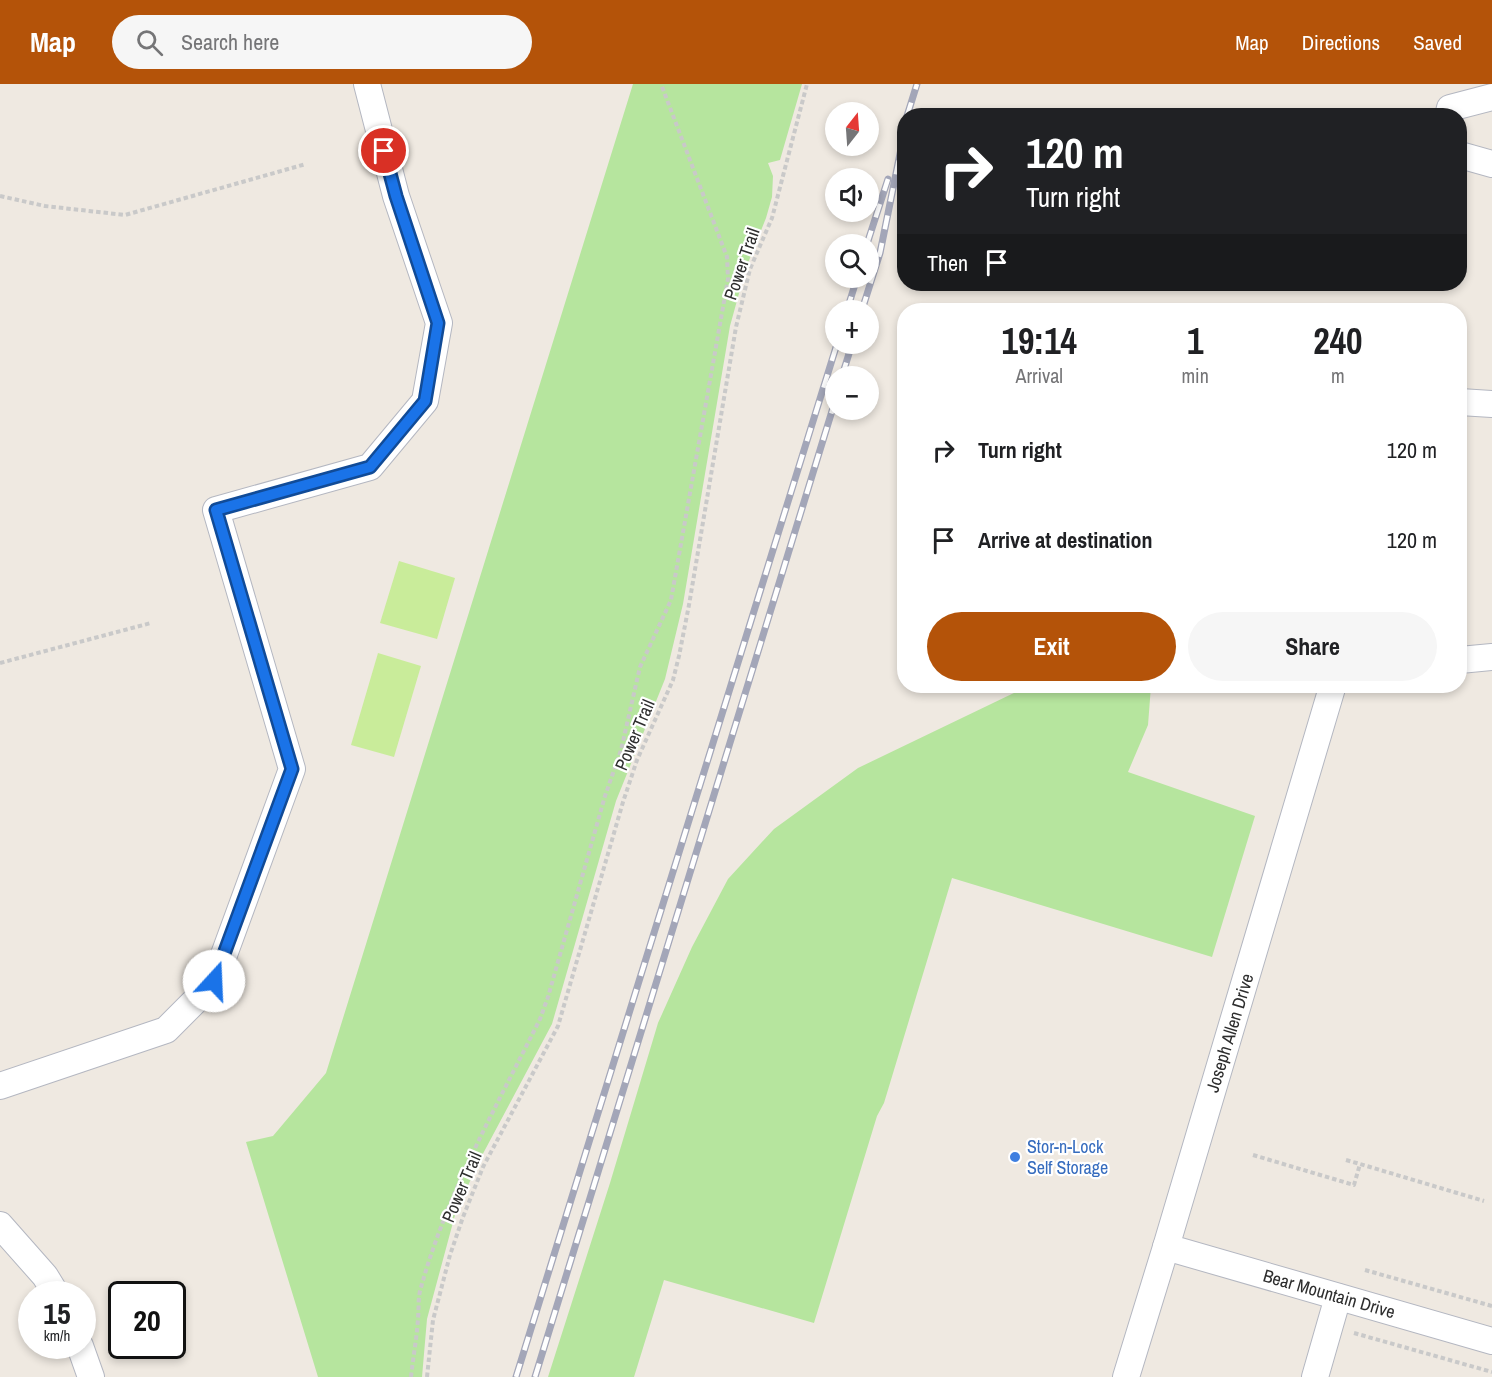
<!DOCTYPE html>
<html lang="en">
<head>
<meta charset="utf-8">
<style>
	body { margin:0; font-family:"Archivo Narrow",sans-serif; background:#f6f6f6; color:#202124; height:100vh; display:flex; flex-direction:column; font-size:22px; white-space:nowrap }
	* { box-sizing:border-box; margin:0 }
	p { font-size:20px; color:#757577 }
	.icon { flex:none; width:33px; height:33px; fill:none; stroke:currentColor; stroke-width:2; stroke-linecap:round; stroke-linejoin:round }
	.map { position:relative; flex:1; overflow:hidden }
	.sheet { position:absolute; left:897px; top:219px; width:570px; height:390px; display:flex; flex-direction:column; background:#fff; border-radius:24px; box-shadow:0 3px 9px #0003 }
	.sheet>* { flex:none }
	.guide { position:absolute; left:897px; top:24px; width:570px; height:183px; border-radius:24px; box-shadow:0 3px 9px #0003; background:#202124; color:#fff; overflow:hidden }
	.needle { width:39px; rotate:17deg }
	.fabs { position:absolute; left:825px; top:18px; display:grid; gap:12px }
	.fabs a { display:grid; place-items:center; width:54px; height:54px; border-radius:50%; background:#fff; box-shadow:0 3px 9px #0003; font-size:30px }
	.speed { position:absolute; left:18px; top:1197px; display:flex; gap:12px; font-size:30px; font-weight:700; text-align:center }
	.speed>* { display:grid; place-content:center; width:78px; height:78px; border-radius:50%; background:#fff; box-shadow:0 3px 9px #0003; line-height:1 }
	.speed small { font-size:15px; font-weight:400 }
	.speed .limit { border:3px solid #111; border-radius:9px; background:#fff; color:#111 }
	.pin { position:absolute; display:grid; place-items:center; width:51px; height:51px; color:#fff; margin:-26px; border:3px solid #fff; border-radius:50%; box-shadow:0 2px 6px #0007 }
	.me { position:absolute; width:66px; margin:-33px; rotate:20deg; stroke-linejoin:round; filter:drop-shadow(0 0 4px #0008) }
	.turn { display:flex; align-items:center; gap:21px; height:126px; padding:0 30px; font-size:27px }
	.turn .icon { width:78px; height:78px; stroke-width:2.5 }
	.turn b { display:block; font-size:42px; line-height:51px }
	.then { display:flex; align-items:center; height:57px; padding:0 30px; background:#0003; gap:12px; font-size:22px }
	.eta { display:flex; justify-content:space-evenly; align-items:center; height:102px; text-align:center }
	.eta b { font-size:36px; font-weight:800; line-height:42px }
	.cta { display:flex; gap:12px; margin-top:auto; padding:12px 30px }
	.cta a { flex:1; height:69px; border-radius:36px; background:#b45309; color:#fff; font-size:24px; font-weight:800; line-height:69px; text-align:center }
	.cta a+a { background:#f6f6f6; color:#202124 }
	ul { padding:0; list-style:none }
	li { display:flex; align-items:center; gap:18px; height:90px; padding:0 30px }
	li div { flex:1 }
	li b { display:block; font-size:22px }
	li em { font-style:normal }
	header { display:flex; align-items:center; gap:36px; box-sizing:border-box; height:84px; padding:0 30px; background:#b45309; color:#fff }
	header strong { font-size:28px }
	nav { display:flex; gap:33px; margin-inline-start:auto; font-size:21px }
	.search { width:420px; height:54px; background:#f6f6f6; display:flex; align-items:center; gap:15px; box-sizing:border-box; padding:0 21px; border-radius:33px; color:#757577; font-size:22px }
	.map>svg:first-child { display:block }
</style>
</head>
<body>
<header>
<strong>Map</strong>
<div class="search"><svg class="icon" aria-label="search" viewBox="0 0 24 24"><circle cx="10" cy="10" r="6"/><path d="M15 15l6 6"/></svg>Search here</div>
<nav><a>Map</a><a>Directions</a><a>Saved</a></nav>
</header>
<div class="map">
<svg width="1492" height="1293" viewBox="0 0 1492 1293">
	<rect width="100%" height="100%" fill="#efe9e1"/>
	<g fill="#b6e59e">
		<path d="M633 0H802L780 76 768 79 773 92 772 113 766 134 746 184 730 242 683 520 665 595 616 717 552 940 478 1079 455 1131 427 1235 422 1293H318L246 1058 273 1052 326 989Z"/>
		<path d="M1037 602H1151L1148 641 1128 688 1255 732 1212 873 952 794 884 1019 877 1032 814 1239 664 1196 634 1293H548L610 1099 658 939 692 863 728 795 774 745 858 684 1018 607Z"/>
	</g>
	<g fill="#c9ec9a">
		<path d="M399 477 455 494 437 555 380 539Z"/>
		<path d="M378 569 421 582 394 673 351 661Z"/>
	</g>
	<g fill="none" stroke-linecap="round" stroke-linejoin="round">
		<defs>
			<g id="minor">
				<path d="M1448 32 1450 24 1492 13"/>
				<path d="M1460 71 1492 80"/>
				<path d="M1460 318 1492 320"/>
				<path d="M1460 576 1492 573"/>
				<path d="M0 1002 166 946 214 898 292 685 216 426 370 383 425 317 439 239 396 112 367 0"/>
				<path d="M0 1141 45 1192 56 1210"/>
				<path d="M1166 1163 1492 1257"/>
				<path d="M80 1262 91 1293"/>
				<path d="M1126 1293 1166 1163 1332 604"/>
				<path d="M1315 1293 1338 1213"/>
			</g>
		</defs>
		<use href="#minor" stroke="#b4b7c1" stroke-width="28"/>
		<g stroke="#c9c9c9" stroke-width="4" stroke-dasharray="4.5 3" stroke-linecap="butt">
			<path d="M0 112 45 122 125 131 306 80"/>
			<path d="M0 579 151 539"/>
			<path d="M1253 1071 1354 1101 1360 1080 1484 1117"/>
			<path d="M1346 1076 1360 1080"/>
			<path d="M1365 1186 1492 1222"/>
			<path d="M1354 1249 1492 1288"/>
			<path d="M411 1293C413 1273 417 1254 418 1234 419 1225 418 1215 420 1207 446 1111 496 1023 540 935L548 913 605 712 621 666 640 583 671 516 728 195 727 173 661 0"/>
			<path d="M427 1293 433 1236 450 1171 463 1133 483 1083 558 942 623 718 637 676 673 596 679 572 689 521 736 243 750 185 772 134 807 0"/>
		</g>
		<use href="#minor" stroke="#fff" stroke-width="26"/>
		<defs>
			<g id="rail">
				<path d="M907 32 917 0"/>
				<path d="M867 160 888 95"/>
				<path d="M847 226 857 194"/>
				<path d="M862 226 880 169 904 50"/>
				<path d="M842 292 852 260"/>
				<path d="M516 1293 837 260"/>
				<path d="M535 1293 836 314"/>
			</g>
		</defs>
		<use href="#rail" stroke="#a3a6b8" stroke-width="7"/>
		<use href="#rail" stroke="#fff" stroke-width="4.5" stroke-dasharray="14" stroke-linecap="butt"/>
	</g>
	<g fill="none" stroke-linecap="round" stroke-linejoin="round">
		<defs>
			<path id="route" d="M214 897 292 685 216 426 370 383 425 317 438 239 396 112 384 67"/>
		</defs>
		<use href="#route" stroke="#114b97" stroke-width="15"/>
		<use href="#route" stroke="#1a73e8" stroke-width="10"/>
	</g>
	<circle fill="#3f7fe0" stroke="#fff" stroke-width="2" cx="1015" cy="1073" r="6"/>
	<g text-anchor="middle" stroke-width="4.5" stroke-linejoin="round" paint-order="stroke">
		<g font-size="18" fill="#2e2e2e" stroke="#fff">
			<text transform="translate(742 180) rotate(-71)" y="6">Power Trail</text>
			<text transform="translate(635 651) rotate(-67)" y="6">Power Trail</text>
			<text transform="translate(1230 949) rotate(-73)" y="6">Joseph Allen Drive</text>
			<text transform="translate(462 1103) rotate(-67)" y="6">Power Trail</text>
			<text transform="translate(1329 1210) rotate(16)" y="6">Bear Mountain Drive</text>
		</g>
		<g font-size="18" fill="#366cbe" stroke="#fff" text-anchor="start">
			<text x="1027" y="1069">Stor-n-Lock<tspan x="1027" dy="21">Self Storage</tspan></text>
		</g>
	</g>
</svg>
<div class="fabs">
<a><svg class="needle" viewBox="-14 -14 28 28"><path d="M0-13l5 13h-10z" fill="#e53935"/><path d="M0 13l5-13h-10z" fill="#757577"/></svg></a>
<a><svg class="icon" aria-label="sound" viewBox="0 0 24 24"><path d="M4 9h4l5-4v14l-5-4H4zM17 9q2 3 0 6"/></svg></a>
<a><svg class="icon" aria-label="search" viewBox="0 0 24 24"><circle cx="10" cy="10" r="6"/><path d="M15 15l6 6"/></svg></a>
<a>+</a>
<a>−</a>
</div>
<div class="speed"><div>15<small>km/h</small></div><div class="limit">20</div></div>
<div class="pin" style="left:384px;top:67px;background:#d93025"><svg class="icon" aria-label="arrive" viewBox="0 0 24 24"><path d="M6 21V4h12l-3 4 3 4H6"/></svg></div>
<svg class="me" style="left:214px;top:897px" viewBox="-20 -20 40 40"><circle r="19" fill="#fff"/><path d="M0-13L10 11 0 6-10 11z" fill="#1a73e8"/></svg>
<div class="guide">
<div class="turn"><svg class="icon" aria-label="right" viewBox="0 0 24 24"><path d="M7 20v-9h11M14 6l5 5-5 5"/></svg><div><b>120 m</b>Turn right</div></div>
<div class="then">Then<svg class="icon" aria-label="arrive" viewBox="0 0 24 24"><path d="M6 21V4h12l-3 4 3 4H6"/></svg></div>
</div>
<section class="sheet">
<div class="eta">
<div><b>19:14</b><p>Arrival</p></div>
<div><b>1</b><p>min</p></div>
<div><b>240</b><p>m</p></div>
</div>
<ul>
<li><svg class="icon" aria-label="right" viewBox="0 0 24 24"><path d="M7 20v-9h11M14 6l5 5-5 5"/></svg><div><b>Turn right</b></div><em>120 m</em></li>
<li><svg class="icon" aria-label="arrive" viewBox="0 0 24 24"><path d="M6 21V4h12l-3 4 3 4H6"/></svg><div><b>Arrive at destination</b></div><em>120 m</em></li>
</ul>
<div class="cta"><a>Exit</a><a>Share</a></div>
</section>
</div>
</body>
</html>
